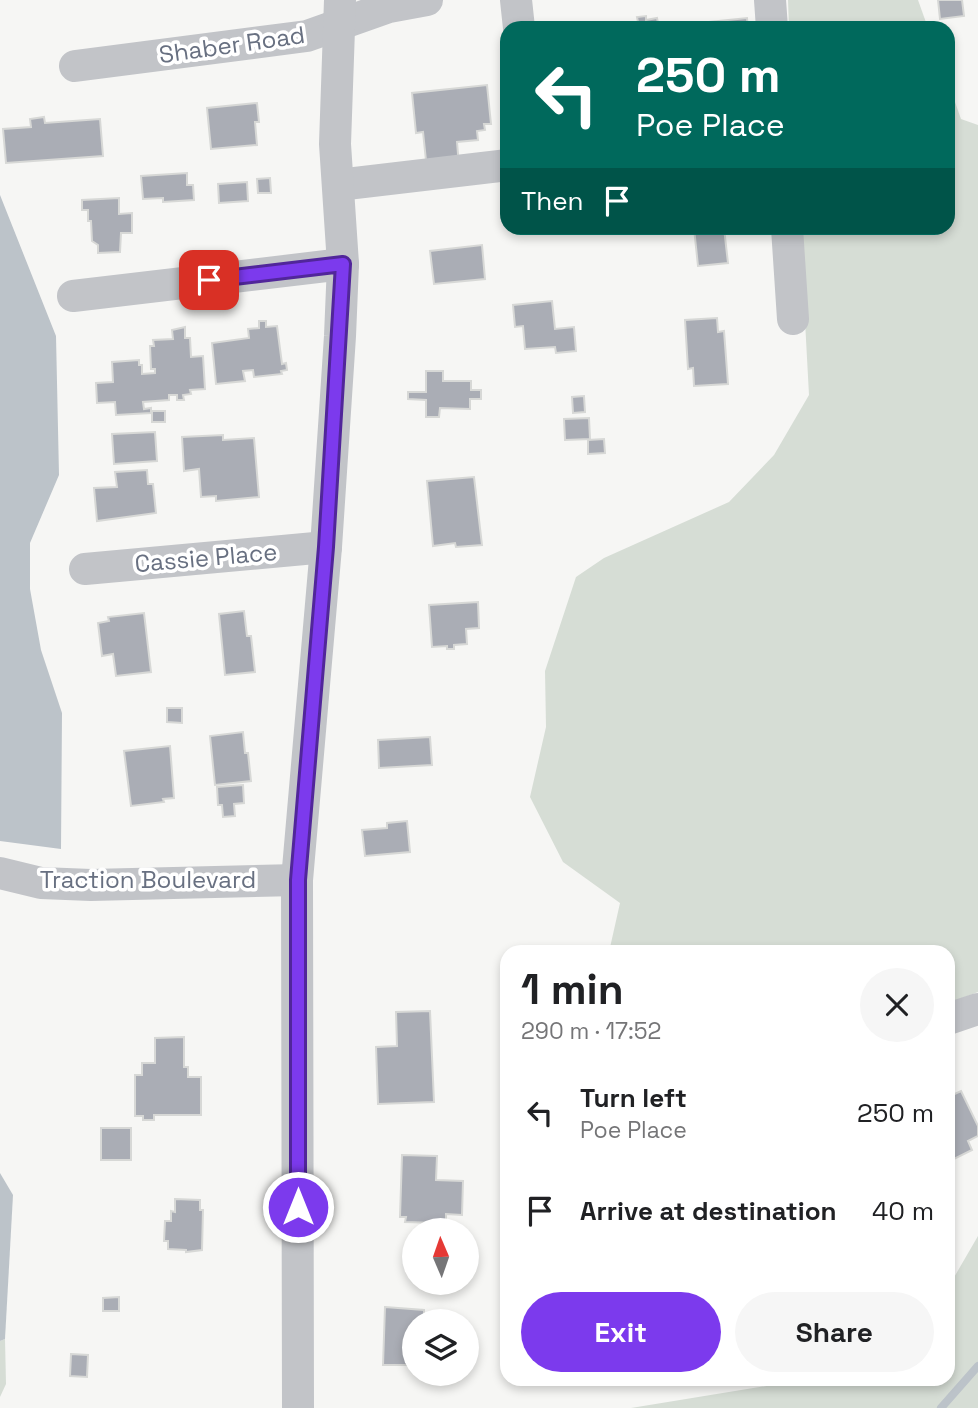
<!DOCTYPE html>
<html lang="en">
<head>
<meta charset="utf-8">
<style>
	body { margin:0; font-family:"Space Grotesk",sans-serif; background:#f6f6f6; color:#202124; height:100vh; display:flex; flex-direction:column; font-size:26px; white-space:nowrap }
	* { box-sizing:border-box; margin:0 }
	p { font-size:23px; color:#757577 }
	.icon { flex:none; width:38px; height:38px; fill:none; stroke:currentColor; stroke-width:2; stroke-linecap:round; stroke-linejoin:round }
	.map { position:relative; flex:1; overflow:hidden }
	.side { position:absolute; left:500px; top:945px; width:455px; height:441px; display:flex; flex-direction:column; background:#fff; border-radius:21px; box-shadow:0 4px 10px #0003 }
	.side>* { flex:none }
	.hud { position:absolute; left:500px; top:21px; width:455px; height:214px; border-radius:21px; box-shadow:0 4px 10px #0003; background:#00695c; color:#fff; overflow:hidden }
	.needle { width:46px; rotate:358deg }
	.fabs { position:absolute; left:402px; top:1218px; display:grid; gap:14px }
	.fabs a { display:grid; place-items:center; width:77px; height:77px; border-radius:50%; background:#fff; box-shadow:0 4px 10px #0003; font-size:35px }
	.pin { position:absolute; display:grid; place-items:center; width:60px; height:60px; color:#fff; margin:-30px; border-radius:14px; box-shadow:0 4px 10px #0006 }
	.me { position:absolute; width:77px; margin:-38px; rotate:0deg; stroke-linejoin:round; filter:drop-shadow(0 0 5px #0008) }
	.turn { display:flex; align-items:center; gap:24px; height:147px; padding:0 21px; font-size:32px }
	.turn .icon { width:91px; height:91px; stroke-width:2.5 }
	.turn b { display:block; font-size:49px; line-height:60px }
	.then { display:flex; align-items:center; height:66px; padding:0 21px; background:#0003; gap:14px; font-size:26px }
	.round { display:grid; place-items:center; flex:none; width:74px; height:74px; border-radius:37px; background:#f6f6f6 }
	.headline { display:flex; align-items:center; justify-content:space-between; height:119px; padding:0 21px }
	h1 { font-size:42px; font-weight:700; line-height:52px }
	.button { display:flex; gap:14px; margin-top:auto; padding:14px 21px }
	.button a { flex:1; height:80px; border-radius:42px; background:#7c3aed; color:#fff; font-size:28px; font-weight:700; line-height:80px; text-align:center }
	.button a+a { background:#f6f6f6; color:#202124 }
	ul { padding:0; list-style:none }
	li { display:flex; align-items:center; gap:21px; height:98px; padding:0 21px }
	li div { flex:1 }
	li b { display:block; font-size:26px }
	li em { font-style:normal }
	.map>svg:first-child { display:block }
</style>
</head>
<body>
<div class="map">
<svg width="978" height="1408" viewBox="0 0 978 1408">
	<rect width="100%" height="100%" fill="#f6f6f4"/>
	<g fill="#d6ddd5">
		<path d="M788 0H918L928 28H789Z"/>
		<path d="M949 85 961 119 978 125V992L949 1003 948 952H609L620 903 563 862 530 797 546 727 545 671 576 577 604 558 729 502 774 455 809 395 800 228H948Z"/>
		<path d="M978 1236V1408H631L809 1379H948L949 1286Z"/>
		<path d="M5 1339 6 1384 0 1397V1341Z"/>
	</g>
	<g fill="#bcc3c9">
		<path d="M0 195 56 336 59 475 30 543V589L41 650 62 713 61 849 0 841Z"/>
		<path d="M0 1173 13 1195 5 1339 0 1341Z"/>
	</g>
	<g fill="none" stroke-linecap="round" stroke-linejoin="round">
		<path stroke="#bcc3c9" stroke-width="8" d="M941 1408 978 1366"/>
	</g>
	<g fill="#aaadb5" stroke="#d7d8d6" stroke-width="2">
		<path d="M938 0H962L964 16 940 19Z"/>
		<path d="M646 16V20L657 18 659 28H621L638 22 637 17Z"/>
		<path d="M747 18 748 28H690V24Z"/>
		<path d="M487 85 491 124H484L485 130 477 131 478 140 457 142 459 166 427 170 423 132 416 133 412 93Z"/>
		<path d="M257 103 259 122H255L257 145 211 149 207 108Z"/>
		<path d="M44 117 45 123 100 119 103 156 6 163 3 129 31 127 30 119Z"/>
		<path d="M187 173V185H193L194 200 163 202V198L143 199 141 176Z"/>
		<path d="M270 178 271 193H258L257 179Z"/>
		<path d="M247 182 248 201 219 203 218 184Z"/>
		<path d="M119 198V214L132 213V233H121L120 252 98 253V245L92 241 91 221H88V210H82V200Z"/>
		<path d="M694 228H724L728 263 698 266Z"/>
		<path d="M482 245 485 279 434 284 430 251Z"/>
		<path d="M552 301 555 329 574 327 576 351 556 353 555 347 525 349 523 326 515 327 513 305Z"/>
		<path d="M717 318 718 332 724 331 728 384 694 386 693 368 688 369 685 320Z"/>
		<path d="M259 321H266V327L277 326 282 364 286 363 287 370 281 371 282 374 254 377 253 370 243 371 245 381 216 384 212 343 249 338 248 329 259 328Z"/>
		<path d="M185 327V338H190L191 357 203 356 205 389 190 390 191 394 183 395 184 400H177V395H169V400L143 402 144 409 151 408V413L116 415 115 402 97 403 96 383 113 382 112 362 139 360V365H142V374L155 373V369H151L150 346H154L153 340 173 339 172 330Z"/>
		<path d="M426 371H443V381H471V390H481V399H470V409L440 408 439 417H426V400L408 399V392H426Z"/>
		<path d="M584 396 585 412 573 413 572 397Z"/>
		<rect x="152" y="411" width="13" height="11"/>
		<path d="M589 418 590 439 565 440 564 419Z"/>
		<path d="M155 432 157 461 114 464 112 434Z"/>
		<path d="M223 435V440L254 438 259 497 216 501V496L201 497 199 469 184 471 182 437Z"/>
		<path d="M604 439 605 453 588 454V440Z"/>
		<path d="M147 470 148 484H153L156 513 97 521 94 488 117 487 115 472Z"/>
		<path d="M474 477 482 545 456 547 455 543 433 546 427 481Z"/>
		<path d="M478 602 479 628 466 629 467 644 454 645V649H447V646L432 647 429 605Z"/>
		<path d="M244 611 247 636H251L255 672 225 675 219 614Z"/>
		<path d="M144 613 151 672 116 676 113 654 102 656 98 623 109 621 108 617Z"/>
		<path d="M167 708H182V723L167 722Z"/>
		<path d="M243 732 245 753H248L251 781 215 785 210 736Z"/>
		<path d="M430 737 432 765 379 768 378 740Z"/>
		<path d="M170 746 174 798 163 799 164 802 131 806 124 751Z"/>
		<path d="M243 785 244 803 234 804 235 816 223 817 222 805H218L217 787Z"/>
		<path d="M407 821 410 852 365 856 362 830 387 828V823Z"/>
		<path d="M430 1011 434 1102 378 1104 376 1047 397 1046 396 1012Z"/>
		<path d="M184 1037V1067H188V1077H201V1115H154V1120H143V1116H135V1075H142V1063H155V1038Z"/>
		<path d="M961 1091 978 1126V1136L968 1141 972 1150 954 1159 948 1147V1097Z"/>
		<rect x="101" y="1128" width="30" height="32"/>
		<path d="M402 1155 437 1156 436 1180 463 1181 462 1215 446 1214V1220H438V1223L405 1222 406 1217H400Z"/>
		<path d="M175 1199 200 1200V1210H203L202 1250 186 1252V1250L168 1249V1241H164L165 1221H171V1211L175 1212Z"/>
		<path d="M119 1297V1311H103V1298Z"/>
		<path d="M385 1307 424 1310V1321H415V1365H383Z"/>
		<path d="M71 1354 88 1355 87 1377 70 1376Z"/>
	</g>
	<g fill="none" stroke-linecap="round" stroke-linejoin="round">
		<g stroke="#c2c4c8" stroke-width="32">
			<path d="M516 0 519 28"/>
			<path d="M770 0 772 28"/>
			<path d="M75 66 307 36 389 7 427 0"/>
			<path d="M338 185 508 165"/>
			<path d="M787 228 793 319"/>
			<path d="M73 296 343 264"/>
			<path d="M85 569 326 547"/>
			<path d="M0 873 41 883 91 885 297 880"/>
			<path d="M948 1019 978 1009"/>
			<path d="M298 1408 297 880 326 547 340 336 343 264 335 144 340 0"/>
		</g>
	</g>
	<g fill="none" stroke-linecap="round" stroke-linejoin="round">
		<defs>
			<path id="route" d="M209 280 343 264 326 547 298 880V1207"/>
		</defs>
		<use href="#route" stroke="#51269a" stroke-width="18"/>
		<use href="#route" stroke="#7c3aed" stroke-width="12"/>
	</g>
	<g text-anchor="middle" stroke-width="7" stroke-linejoin="round" paint-order="stroke">
		<g font-size="24" fill="#687081" stroke="#fff">
			<text transform="translate(232 45) rotate(-8)" y="8">Shaber Road</text>
			<text transform="translate(206 558) rotate(-5)" y="8">Cassie Place</text>
			<text x="148" y="888">Traction Boulevard</text>
		</g>
	</g>
</svg>
<div class="fabs">
<a><svg class="needle" viewBox="-14 -14 28 28"><path d="M0-13l5 13h-10z" fill="#e53935"/><path d="M0 13l5-13h-10z" fill="#757577"/></svg></a>
<a><svg class="icon" aria-label="layers" viewBox="0 0 24 24"><path d="M12 4l9 5-9 5-9-5zM3 14l9 5 9-5"/></svg></a>
</div>
<div class="pin" style="left:209px;top:280px;background:#d93025"><svg class="icon" aria-label="arrive" viewBox="0 0 24 24"><path d="M6 21V4h12l-3 4 3 4H6"/></svg></div>
<svg class="me" style="left:298px;top:1207px" viewBox="-20 -20 40 40"><circle r="17" fill="#7c3aed" stroke="#fff" stroke-width="3"/><path d="M0-11L8 9 0 5-8 9z" fill="#fff"/></svg>
<div class="hud">
<div class="turn"><svg class="icon" aria-label="left" viewBox="0 0 24 24"><path d="M17 20v-9H6M10 6l-5 5 5 5"/></svg><div><b>250 m</b>Poe Place</div></div>
<div class="then">Then<svg class="icon" aria-label="arrive" viewBox="0 0 24 24"><path d="M6 21V4h12l-3 4 3 4H6"/></svg></div>
</div>
<section class="side">
<div class="headline"><div><h1>1 min</h1><p>290 m · 17:52</p></div><a class="round"><svg class="icon" aria-label="close" viewBox="0 0 24 24"><path d="M6 6l12 12M18 6L6 18"/></svg></a></div>
<ul>
<li><svg class="icon" aria-label="left" viewBox="0 0 24 24"><path d="M17 20v-9H6M10 6l-5 5 5 5"/></svg><div><b>Turn left</b><p>Poe Place</p></div><em>250 m</em></li>
<li><svg class="icon" aria-label="arrive" viewBox="0 0 24 24"><path d="M6 21V4h12l-3 4 3 4H6"/></svg><div><b>Arrive at destination</b></div><em>40 m</em></li>
</ul>
<div class="button"><a>Exit</a><a>Share</a></div>
</section>
</div>
</body>
</html>
